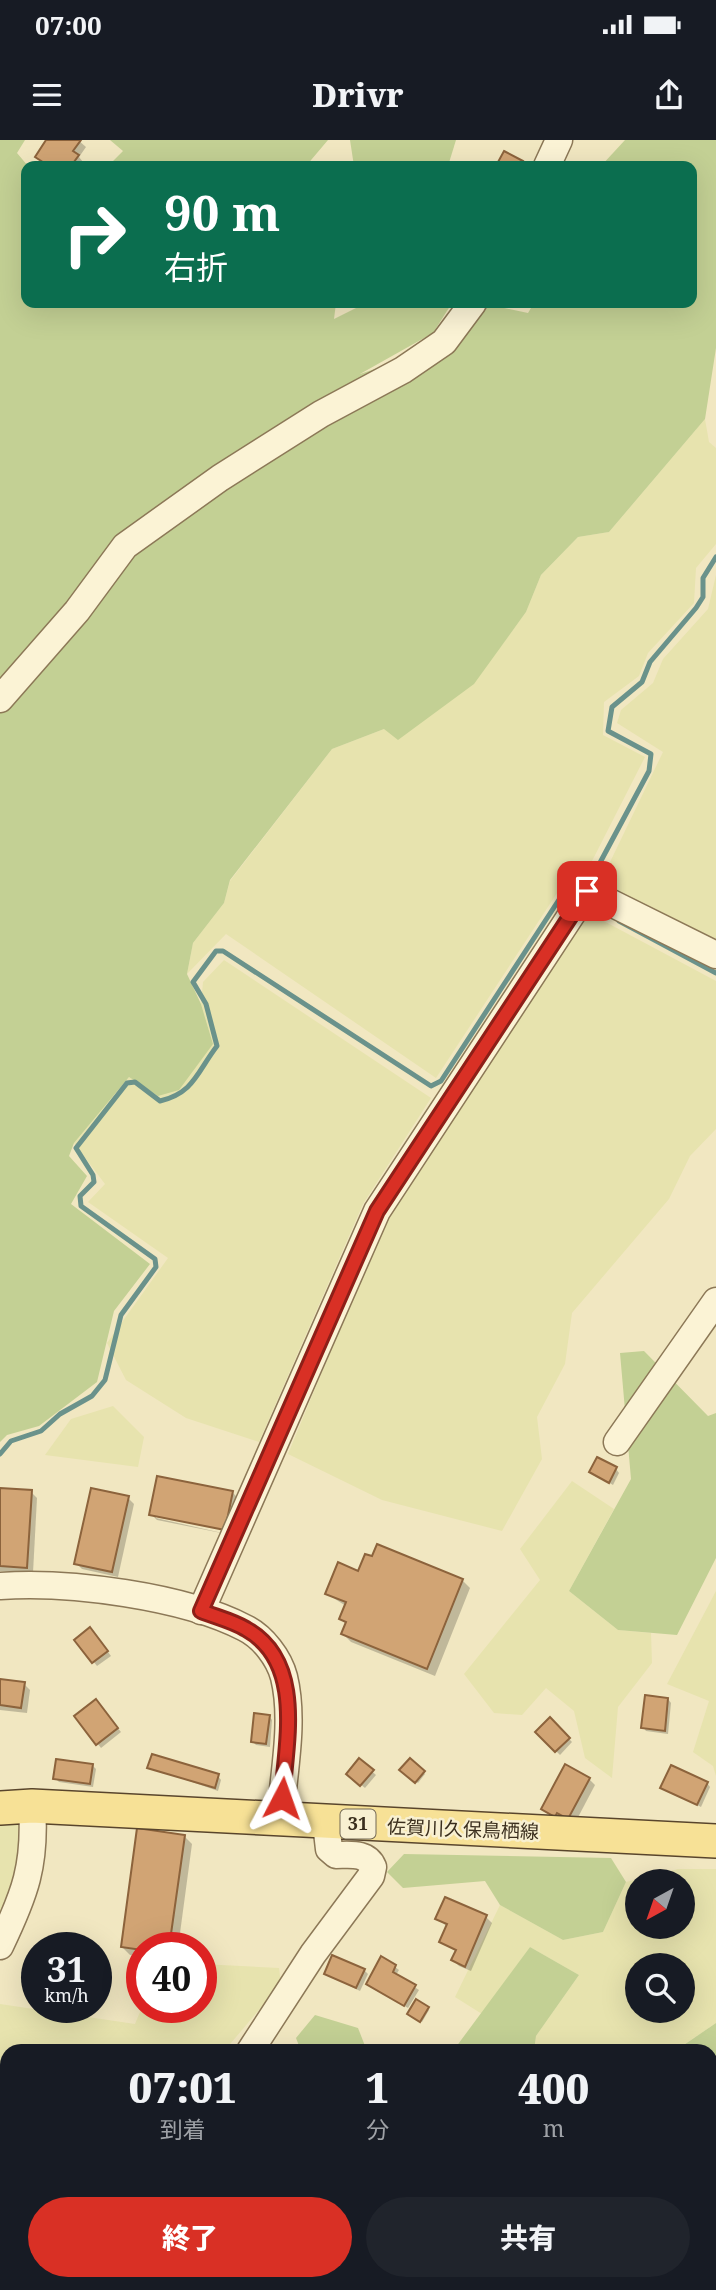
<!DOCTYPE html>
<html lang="ja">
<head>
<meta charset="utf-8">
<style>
	body { margin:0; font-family:"Noto Serif","Noto Sans JP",serif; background:#20242c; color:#f1f3f6; height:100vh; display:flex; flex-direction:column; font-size:26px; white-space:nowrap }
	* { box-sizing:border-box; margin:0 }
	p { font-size:23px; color:#9ea1a6 }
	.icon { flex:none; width:38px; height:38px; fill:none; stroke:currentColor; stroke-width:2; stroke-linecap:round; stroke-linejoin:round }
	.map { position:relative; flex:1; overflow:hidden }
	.drawer { position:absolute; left:0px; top:1904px; width:718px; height:247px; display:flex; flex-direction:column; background:#171b24; border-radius:21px 21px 0 0; box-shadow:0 7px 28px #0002 }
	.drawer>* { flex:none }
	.top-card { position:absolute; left:21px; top:21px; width:676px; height:147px; border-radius:14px; box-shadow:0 7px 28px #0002; background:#0b6e4f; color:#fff; overflow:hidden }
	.needle { width:46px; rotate:220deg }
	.controls { position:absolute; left:625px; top:1729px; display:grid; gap:14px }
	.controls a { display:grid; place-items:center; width:70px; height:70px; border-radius:50%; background:#171b24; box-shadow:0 7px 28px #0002; font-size:35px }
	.speed { position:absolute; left:21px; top:1792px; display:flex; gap:14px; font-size:35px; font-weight:700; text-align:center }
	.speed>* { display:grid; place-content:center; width:91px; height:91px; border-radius:50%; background:#171b24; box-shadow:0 7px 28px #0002; line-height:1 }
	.speed small { font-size:18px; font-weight:400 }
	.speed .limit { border:10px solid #d22; background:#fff; color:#111 }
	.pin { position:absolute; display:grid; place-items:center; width:60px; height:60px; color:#fff; margin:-30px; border-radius:14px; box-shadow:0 4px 10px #0006 }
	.me { position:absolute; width:77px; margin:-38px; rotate:4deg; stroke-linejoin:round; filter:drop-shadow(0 0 5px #0008) }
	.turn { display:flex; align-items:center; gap:24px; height:147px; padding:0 28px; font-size:32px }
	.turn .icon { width:91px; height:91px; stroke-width:2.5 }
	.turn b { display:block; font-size:49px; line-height:60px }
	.eta { display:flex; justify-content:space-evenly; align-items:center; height:119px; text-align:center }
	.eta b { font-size:42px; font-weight:800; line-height:49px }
	.primary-button { display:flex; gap:14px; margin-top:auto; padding:14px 28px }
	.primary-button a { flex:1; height:80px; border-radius:42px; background:#d93025; color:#fff; font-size:28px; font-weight:800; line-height:80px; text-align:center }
	.primary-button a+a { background:#20242c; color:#f1f3f6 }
	.status { display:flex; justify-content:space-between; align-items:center; height:49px; padding:0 35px; background:#171b24; direction:ltr }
	.status svg { height:19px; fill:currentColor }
	header { display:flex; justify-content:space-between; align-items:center; height:91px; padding:0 28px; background:#171b24; font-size:32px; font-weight:800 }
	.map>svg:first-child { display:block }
</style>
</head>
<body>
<div class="status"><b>07:00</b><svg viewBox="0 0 49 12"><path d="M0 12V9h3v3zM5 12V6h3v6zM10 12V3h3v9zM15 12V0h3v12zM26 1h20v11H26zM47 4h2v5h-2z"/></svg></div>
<header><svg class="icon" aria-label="menu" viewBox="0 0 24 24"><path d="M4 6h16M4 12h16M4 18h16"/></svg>Drivr<svg class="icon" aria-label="share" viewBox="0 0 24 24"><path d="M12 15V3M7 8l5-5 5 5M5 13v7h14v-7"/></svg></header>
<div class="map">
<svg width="716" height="2150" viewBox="0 0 716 2150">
	<rect width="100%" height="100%" fill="#f1e7c1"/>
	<g fill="#e7e3ae" fill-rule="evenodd">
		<path d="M705 279 709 302 716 308V404L696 428 694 463 648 513 639 536 604 562 603 595 645 617 591 723 563 744 436 938 226 794 187 834 193 803 224 763 230 741 332 609 384 589 502 505 526 472 541 435 578 397 609 392Z"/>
		<path d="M716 435V805L599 745 663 612 617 583 621 570 653 543 663 519 708 469Z"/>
		<path d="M585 771 716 841V989L690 1016 669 1059 572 1173 565 1224 537 1277 542 1319 502 1391 382 1360 288 1314 386 1077Z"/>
		<path d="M224 820 431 958 363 1064 259 1302 186 1278 126 1240 107 1203 168 1118 88 1062 105 1044 74 1003 129 937 158 955 213 904 201 864 203 842Z"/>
		<path d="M113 1266 144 1297 138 1327 45 1315 71 1279Z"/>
		<path d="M572 1341 614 1369 569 1451 618 1490 651 1493 652 1523 618 1567 612 1638 585 1618 574 1571 546 1548 522 1575 494 1573 464 1534 540 1440 520 1409Z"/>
		<path d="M716 1451V1636L713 1626 693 1612 709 1561 667 1544Z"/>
		<path d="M0 1685H26L23 1744 0 1789Z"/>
		<path d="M678 1729H716V1883L675 1911H534L536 1896 579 1835 530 1807 482 1874 455 1857 500 1765 563 1800 603 1792 626 1742ZM637 1741H682V1787H637ZM637 1825H682V1871H637Z"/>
		<path d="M201 1824 279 1828 281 1844 225 1910 7 1911V2053L0 2058V1864L135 1884 142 1867H201Z"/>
		<path d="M186 2144H275L268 2150H192Z"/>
		<path d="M513 2144H642L645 2150H506Z"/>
	</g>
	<g fill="#c3d094">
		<path d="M0 0H25L17 13 28 26 26 163H336L334 179 366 163H452L433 193 360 234 452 203 481 163 528 173 534 163H691V26H601L625 0H716V208L705 279 609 392 578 397 541 435 526 472 474 544 398 600 384 589 332 609 230 740 224 763 193 803 187 834 201 864 213 904 179 950 158 956 129 937 74 1003 69 1016 87 1036 71 1064 150 1124 114 1171 97 1242 39 1286 7 1295 0 1302Z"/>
		<path d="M110 0H328L306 26H108L123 11Z"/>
		<path d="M350 0H456L448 26H354Z"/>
		<path d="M644 1211 708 1276 716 1273V1418L677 1495 618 1490 569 1451 631 1339 620 1213Z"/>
		<path d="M404 1714 611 1718 626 1742 603 1792 563 1800 500 1765 485 1741 403 1748 387 1732Z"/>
		<path d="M530 1807 579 1835 536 1896 534 1911H453Z"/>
		<path d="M315 1875 358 1888 367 1911H301L296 1898Z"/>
		<path d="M716 1883V1989L711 1995 710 1911H675Z"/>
	</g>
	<path fill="#bac494" d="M716 1989V2150H645L642 2144H710V1995Z"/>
	<path fill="#a4c3bd" stroke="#6a928b" stroke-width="2" d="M303 2144H462L446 2150H296Z"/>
	<g fill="#0003">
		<path d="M48 0H78L86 7 79 17 83 22 81 26H48L43 23 37 17Z"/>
		<path d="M616 1329 619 1333 613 1345 591 1332Z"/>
		<path d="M0 1350 31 1352 37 1358 33 1433 0 1431Z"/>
		<path d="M232 1352 238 1358 232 1390 156 1374V1378L231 1395 157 1380 151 1374Z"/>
		<path d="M128 1358 134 1364 118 1437 82 1429 76 1423Z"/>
		<path d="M462 1440 470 1448 435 1536 351 1502 343 1494 347 1485 341 1479 346 1466 327 1454Z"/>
		<path d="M94 1493 111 1516 97 1526 77 1500Z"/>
		<path d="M0 1541 24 1544 30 1550 27 1573 0 1570Z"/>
		<path d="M668 1559 671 1563 668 1594 646 1591 643 1587Z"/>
		<path d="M99 1565 121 1592 101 1608 76 1576Z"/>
		<path d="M269 1576 272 1580 270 1607 256 1605 252 1601Z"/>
		<path d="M550 1579 572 1602 560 1615 537 1592Z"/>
		<path d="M410 1620 425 1634 418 1643 402 1630Z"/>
		<path d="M360 1621 376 1635 365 1648 348 1634Z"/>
		<path d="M92 1625 96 1629 93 1647 59 1642 55 1638Z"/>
		<path d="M149 1627 218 1636 221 1640 218 1651Z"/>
		<path d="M589 1639 595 1645 575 1683 561 1682 543 1669Z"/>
		<path d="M707 1643 710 1647 701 1667 662 1647Z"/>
		<path d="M184 1696 192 1704 178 1808H142V1816L130 1815 122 1807Z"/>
		<path d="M446 1759 486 1777 492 1783 471 1831 459 1826 453 1820 457 1812 441 1802 448 1787 437 1779Z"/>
		<path d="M395 1827 399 1830 396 1835 419 1850 408 1868 371 1847Z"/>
		<path d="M364 1830 368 1834 360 1851 326 1834Z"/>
		<path d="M417 1862 429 1870 422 1882 410 1875Z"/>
		<path d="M137 2144H160L154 2150H143Z"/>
	</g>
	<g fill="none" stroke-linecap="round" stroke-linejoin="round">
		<g stroke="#6a928b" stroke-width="5">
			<path d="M619 781 716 833"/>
			<path d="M0 1314 11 1301 41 1291 60 1274 92 1256 105 1240 121 1175 156 1127 155 1119 81 1066 80 1056 94 1042 93 1035 76 1008 127 943 135 942 160 961C194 953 197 932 217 906L206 864 193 842 216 811H223L431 946 441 941 564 752 595 732 649 631 651 614 608 591 612 567 642 542 650 522 696 468 703 457V438L716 417"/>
		</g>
	</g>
	<g fill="#d1a474" stroke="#8c633c" stroke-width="2">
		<path d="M46 0H81L73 11 79 15 71 26H49L35 17Z"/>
		<path d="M504 11 523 21 520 26H505L498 22Z"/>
		<path d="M597 1317 617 1327 609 1343 589 1332Z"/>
		<path d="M157 1336 233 1351 225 1390 149 1375Z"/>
		<path d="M0 1348 32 1350 27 1428 0 1426Z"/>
		<path d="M91 1348 129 1356 112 1432 74 1424Z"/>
		<path d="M377 1404 463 1439 427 1529 341 1494 346 1482 339 1479 346 1462 325 1454 338 1422 358 1431 365 1414 372 1416Z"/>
		<path d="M90 1487 108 1511 92 1523 74 1500Z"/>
		<path d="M0 1539 25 1542 21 1568 0 1565Z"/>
		<path d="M645 1555 668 1558 665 1591 641 1588Z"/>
		<path d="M96 1559 118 1588 96 1605 74 1576Z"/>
		<path d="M254 1573 270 1575 266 1604 251 1602Z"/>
		<path d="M550 1577 570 1598 555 1612 535 1592Z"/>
		<path d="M152 1614 219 1634 215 1648 147 1628Z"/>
		<path d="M359 1618 374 1630 360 1646 346 1634Z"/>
		<path d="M410 1618 425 1631 415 1643 399 1630Z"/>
		<path d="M56 1619 93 1624 90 1644 53 1639Z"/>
		<path d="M565 1624 590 1638 568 1679 557 1673 555 1677 541 1669Z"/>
		<path d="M671 1625 708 1642 697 1665 660 1648Z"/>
		<path d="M137 1688 185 1695 169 1808 142 1810 121 1807Z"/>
		<path d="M445 1757 487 1775 465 1827 451 1820 456 1810 439 1802 447 1784 435 1779Z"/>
		<path d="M332 1815 365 1829 356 1848 324 1834Z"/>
		<path d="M381 1816 396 1825 393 1832 416 1845 404 1866 366 1844Z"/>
		<path d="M416 1859 429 1867 420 1882 407 1874Z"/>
	</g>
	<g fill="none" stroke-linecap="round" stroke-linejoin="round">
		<defs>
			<g id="minor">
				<path d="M547 26 559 0"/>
				<path d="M0 559 77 471 125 406 220 338 321 274 403 230 444 202 473 163"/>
				<path d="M617 1302 716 1161"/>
				<path d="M0 1446C68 1441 184 1456 245 1488 263 1497 279 1518 284 1537 295 1582 283 1635 280 1681"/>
				<path d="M201 1471 377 1071 587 751 716 815"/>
				<path d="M0 1806C25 1754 36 1725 32 1666"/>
				<path d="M250 1911 313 1814 371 1736 373 1727C367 1712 350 1715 336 1715L329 1709 326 1683"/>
				<path d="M710 1988 716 1981"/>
				<path d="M177 2144 182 2150"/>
				<path d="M100 2150 105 2144"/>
				<path d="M575 2150 582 2144"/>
			</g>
			<path id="major" d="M0 1668 32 1666 716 1701"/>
		</defs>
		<use href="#minor" stroke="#8c7857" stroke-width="29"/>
		<use href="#major" stroke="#59452c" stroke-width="36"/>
		<use href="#minor" stroke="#fbf3d5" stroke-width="26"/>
		<use href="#major" stroke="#f7e196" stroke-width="33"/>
	</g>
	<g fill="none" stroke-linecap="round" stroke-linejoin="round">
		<defs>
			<path id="route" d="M282 1658C286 1602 305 1522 246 1489 233 1481 216 1477 201 1471L377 1071 587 751"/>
		</defs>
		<use href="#route" stroke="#8d1f18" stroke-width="18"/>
		<use href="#route" stroke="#d93025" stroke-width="12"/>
	</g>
	<g text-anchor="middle" stroke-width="5" stroke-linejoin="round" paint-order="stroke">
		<rect fill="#f8f0d1" stroke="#736853" stroke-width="2" x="340.5" y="1669.5" width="35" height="29" rx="5"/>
		<g font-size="18" font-weight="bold" fill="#3a2e1d">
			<text x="358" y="1690">31</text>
		</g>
		<g font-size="19" fill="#3a2e1d" stroke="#f8f0d1">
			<text transform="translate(463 1689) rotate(2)" y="7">佐賀川久保鳥栖線</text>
		</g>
	</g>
</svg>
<div class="controls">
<a><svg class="needle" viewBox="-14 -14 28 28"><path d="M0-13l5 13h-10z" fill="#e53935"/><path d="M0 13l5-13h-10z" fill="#9ea1a6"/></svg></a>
<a><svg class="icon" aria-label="search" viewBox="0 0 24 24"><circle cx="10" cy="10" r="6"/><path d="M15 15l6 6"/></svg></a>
</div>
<div class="speed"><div>31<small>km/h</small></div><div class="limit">40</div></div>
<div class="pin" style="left:587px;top:751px;background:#d93025"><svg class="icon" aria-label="arrive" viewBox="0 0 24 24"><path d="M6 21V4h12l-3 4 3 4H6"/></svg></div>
<svg class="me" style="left:282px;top:1658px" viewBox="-20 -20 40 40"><path d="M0-17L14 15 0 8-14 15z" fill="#d93025" stroke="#fff" stroke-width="4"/></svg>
<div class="top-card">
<div class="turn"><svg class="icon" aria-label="right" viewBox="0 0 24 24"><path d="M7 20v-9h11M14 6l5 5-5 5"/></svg><div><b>90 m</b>右折</div></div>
</div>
<section class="drawer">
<div class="eta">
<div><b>07:01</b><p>到着</p></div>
<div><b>1</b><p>分</p></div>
<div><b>400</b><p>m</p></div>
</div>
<div class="primary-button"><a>終了</a><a>共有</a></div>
</section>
</div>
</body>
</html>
